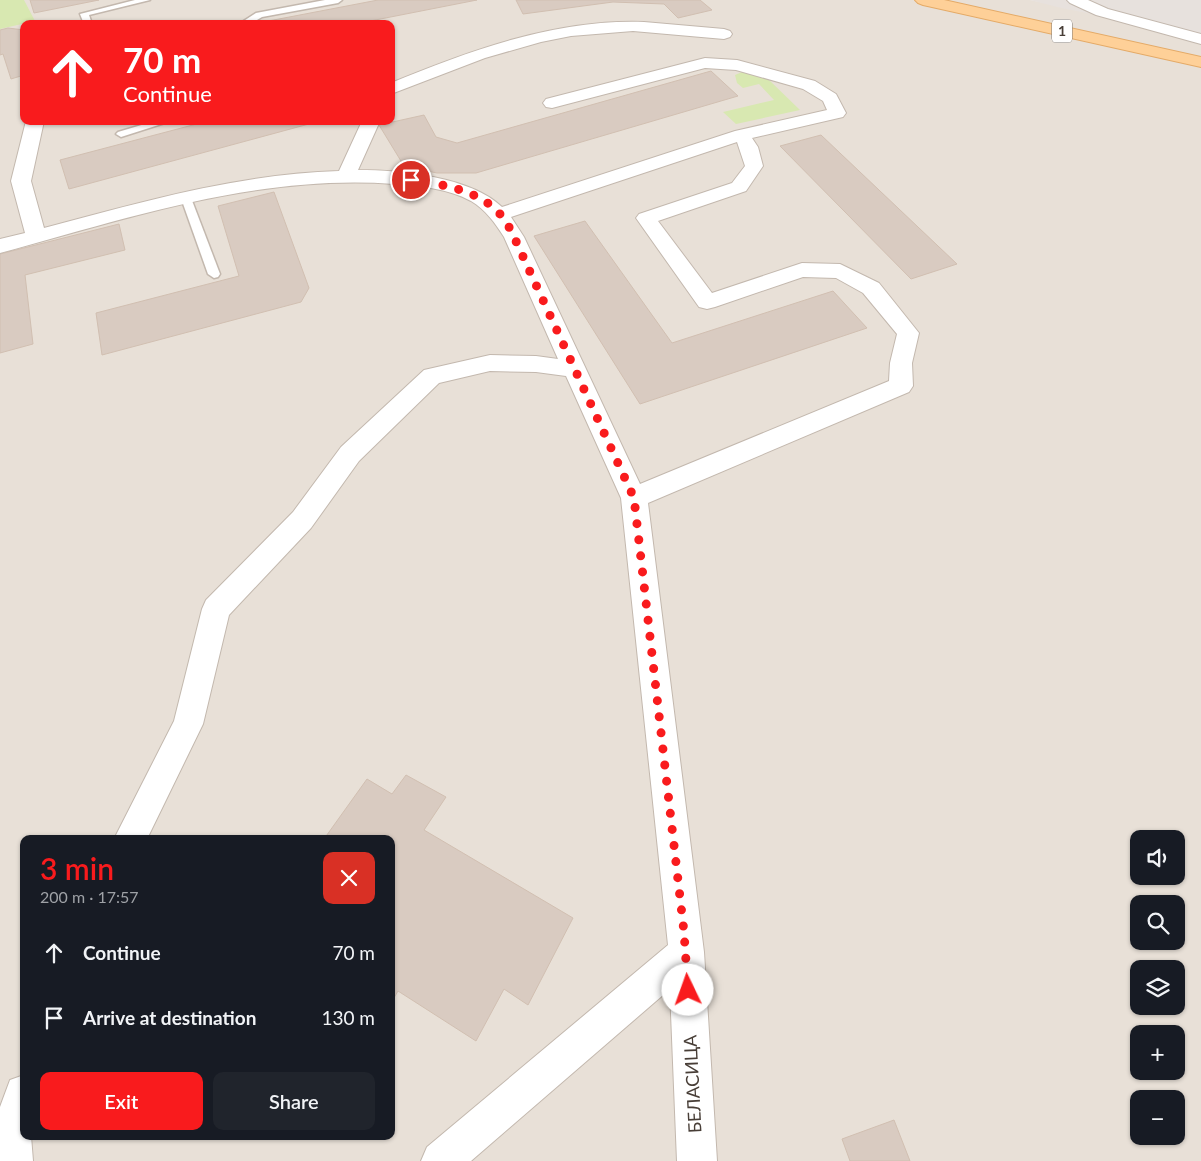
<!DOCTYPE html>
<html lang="en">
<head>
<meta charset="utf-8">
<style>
	body { margin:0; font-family:Lato,sans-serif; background:#20242c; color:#f1f3f6; height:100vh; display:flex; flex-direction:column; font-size:19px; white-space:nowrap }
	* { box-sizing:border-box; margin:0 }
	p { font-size:16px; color:#9ea1a6 }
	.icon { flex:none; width:28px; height:28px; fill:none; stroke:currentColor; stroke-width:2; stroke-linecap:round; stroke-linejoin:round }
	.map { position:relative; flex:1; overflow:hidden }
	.drawer { position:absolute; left:20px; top:835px; width:375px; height:305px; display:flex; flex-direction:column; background:#171b24; border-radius:10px; box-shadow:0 1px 4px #0004 }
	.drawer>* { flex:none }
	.banner { position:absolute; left:20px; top:20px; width:375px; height:105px; border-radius:10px; box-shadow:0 1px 4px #0004; background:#f91b1d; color:#fff; overflow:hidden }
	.fabs { position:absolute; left:1130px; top:830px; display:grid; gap:10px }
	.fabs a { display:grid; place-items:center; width:55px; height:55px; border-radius:10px; background:#171b24; box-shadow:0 1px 4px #0004; font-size:25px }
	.pin { position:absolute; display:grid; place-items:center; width:42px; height:42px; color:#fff; margin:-21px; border:2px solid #fff; border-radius:50%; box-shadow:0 1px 5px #0007 }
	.me { position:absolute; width:55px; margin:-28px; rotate:357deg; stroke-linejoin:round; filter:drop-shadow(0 0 4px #0008) }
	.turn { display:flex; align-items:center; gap:18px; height:105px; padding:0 20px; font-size:22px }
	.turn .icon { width:65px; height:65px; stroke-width:2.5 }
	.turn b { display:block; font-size:35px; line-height:42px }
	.round { display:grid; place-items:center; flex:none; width:52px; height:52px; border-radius:10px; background:#20242c }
	.head { display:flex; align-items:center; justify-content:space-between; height:85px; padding:0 20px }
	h1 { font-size:30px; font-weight:600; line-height:38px; color:#f91b1d }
	.primary-button { display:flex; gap:10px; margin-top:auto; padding:10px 20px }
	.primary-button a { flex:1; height:58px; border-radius:10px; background:#f91b1d; color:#fff; font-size:20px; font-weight:600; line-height:58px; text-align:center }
	.primary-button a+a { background:#20242c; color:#f1f3f6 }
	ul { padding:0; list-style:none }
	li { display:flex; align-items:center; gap:15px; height:65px; padding:0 20px }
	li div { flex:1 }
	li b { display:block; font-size:19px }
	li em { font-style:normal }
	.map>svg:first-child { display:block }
</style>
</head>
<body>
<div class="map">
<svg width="1201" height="1161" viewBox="0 0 1201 1161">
	<rect width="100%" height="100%" fill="#f4efe8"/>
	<path fill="#e8e0d7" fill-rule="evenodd" d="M0 0H1030L1201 35V1161H0ZM24 24H391V121H24ZM24 839H391V1136H24ZM1139 839H1176V876H1139ZM1139 904H1176V941H1139ZM1139 969H1176V1006H1139ZM1139 1034H1176V1071H1139ZM1139 1099H1176V1136H1139Z"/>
	<path fill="#e7e1dd" d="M1030 0H1201V35L1061 8Z"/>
	<g fill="#d8e8b1">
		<path d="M0 0H24L35 21 0 29Z"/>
		<path d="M742 72 767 78 800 110 736 124 723 112 774 100 759 84 743 88 737 83 735 75Z"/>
	</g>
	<g fill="#d9cbc1" stroke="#d1bfb1">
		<path d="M30 0H99L34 13Z"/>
		<path d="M378 0H477L355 24 258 23Z"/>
		<path d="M516 0H700L712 10 678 18 664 4 613 2 523 14Z"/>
		<path d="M8 28 24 30V75L11 79 3 54 0 55V30Z"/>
		<path d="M711 71 738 96 476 173H437L404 166 379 125 424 115 436 137 457 143Z"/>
		<path d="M208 121H320L69 189 60 160Z"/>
		<path d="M821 135 957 264 911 279 780 146Z"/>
		<path d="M274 192 309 288 301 302 102 355 96 313 239 276 218 206Z"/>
		<path d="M585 221 672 343 833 291 867 328 640 404 534 236Z"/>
		<path d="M119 224 125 250 25 275 33 344 0 353V254Z"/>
		<path d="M406 775 446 797 424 830 573 918 528 1005 504 989 476 1041 398 991 391 1003V839H324L367 779 392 794Z"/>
		<path d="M894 1120 910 1161H850L842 1139Z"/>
	</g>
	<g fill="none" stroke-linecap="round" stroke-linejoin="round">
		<defs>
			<g id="lane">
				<path d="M135 0H150L89 15 92 24H84L80 14Z"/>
				<path d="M325 0H342L338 3 262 17 250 24H239L256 13Z"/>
				<path d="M155 121H171L121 137 116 134 118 132Z"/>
				<path d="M186 195 191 198 220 274 218 277 214 278 208 274 181 198Z"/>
			</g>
			<g id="street">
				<path d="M1067 0H1088L1108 9 1201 34V44L1096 15 1070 3Z"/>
				<path d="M644 22 724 29 730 31 732 34 730 37 724 39 633 31 571 36 541 42 485 58 391 94V83C471 50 556 19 644 22Z"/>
				<path d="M705 58 737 60 815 81 836 94 846 113 843 117 752 138 758 147 763 166 746 191 658 221 712 293 802 263 840 264 879 283 919 333 912 363 913 386 909 392 648 503 704 952 717 1161H677L670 989 471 1161H421L427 1147 668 945 621 498 566 376 536 372 490 371 439 383 359 461 311 528 229 615 203 724 147 839H114L174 721 202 609 206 600 293 512 341 447 424 370 490 355 536 356 558 359 504 237C495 223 486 210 471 201 447 188 420 186 394 184 258 174 129 218 0 253V239L25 233 11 181 26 121H44L31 181 44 228C141 202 238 174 339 171L362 121H380L358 170C401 170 471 177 502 207L735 131 827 110 823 101 803 89 736 70 705 68 552 108 546 107 543 103 546 99ZM737 142 745 166 732 183 639 214 636 218 699 307 707 309 715 307 803 277 836 278 863 293 897 334 890 363 889 381 640 484 524 237 511 217Z"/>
				<path d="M24 1075V1136H31L33 1161H0V1107L10 1080Z"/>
			</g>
			<path id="primary" d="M915 0H944L1201 57V67L923 5 918 3Z"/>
		</defs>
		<use href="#lane" stroke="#c3b8ae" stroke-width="3"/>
		<use href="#street" stroke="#c3b8ae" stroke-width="2"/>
		<use href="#primary" stroke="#e4aa67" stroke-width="2"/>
		<use href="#lane" fill="#fff" fill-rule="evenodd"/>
		<use href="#street" fill="#fff" fill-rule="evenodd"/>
		<use href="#primary" fill="#fed098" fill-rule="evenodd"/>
	</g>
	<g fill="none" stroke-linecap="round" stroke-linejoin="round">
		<path stroke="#f91b1d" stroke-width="9" stroke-dasharray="0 16.2" d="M411 180C441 184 479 190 500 214 506 220 510 229 514 237L634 498 684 932 688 990"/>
	</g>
	<g text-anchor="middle" stroke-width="4" stroke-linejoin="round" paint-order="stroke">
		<rect fill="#fff" stroke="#7f7873" stroke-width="1" x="1052" y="19.5" width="20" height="23" rx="4"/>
		<g font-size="14" font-weight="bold" fill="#483e37">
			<text x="1062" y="36">1</text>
		</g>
		<g font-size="18" fill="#483e37" stroke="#fff">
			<text transform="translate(693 1084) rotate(-93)" y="6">БЕЛАСИЦА</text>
		</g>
	</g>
</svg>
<div class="fabs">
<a><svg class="icon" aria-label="sound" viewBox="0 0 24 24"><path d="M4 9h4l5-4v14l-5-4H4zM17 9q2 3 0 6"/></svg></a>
<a><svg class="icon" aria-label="search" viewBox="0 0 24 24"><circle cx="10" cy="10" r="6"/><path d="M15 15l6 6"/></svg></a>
<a><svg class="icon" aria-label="layers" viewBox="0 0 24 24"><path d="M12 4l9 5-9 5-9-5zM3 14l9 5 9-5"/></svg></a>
<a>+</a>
<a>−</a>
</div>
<div class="pin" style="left:411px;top:180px;background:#d93025"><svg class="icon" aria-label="arrive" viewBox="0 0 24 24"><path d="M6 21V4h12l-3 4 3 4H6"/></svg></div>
<svg class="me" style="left:688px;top:990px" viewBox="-20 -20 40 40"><circle r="19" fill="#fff"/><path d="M0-13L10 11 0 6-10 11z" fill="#f91b1d"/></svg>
<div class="banner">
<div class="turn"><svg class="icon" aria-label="ahead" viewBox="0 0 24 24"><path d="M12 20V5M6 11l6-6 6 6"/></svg><div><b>70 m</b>Continue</div></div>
</div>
<section class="drawer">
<div class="head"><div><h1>3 min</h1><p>200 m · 17:57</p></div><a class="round" style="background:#d93025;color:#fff"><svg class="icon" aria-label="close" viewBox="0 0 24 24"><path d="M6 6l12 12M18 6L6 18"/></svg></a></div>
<ul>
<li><svg class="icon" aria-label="ahead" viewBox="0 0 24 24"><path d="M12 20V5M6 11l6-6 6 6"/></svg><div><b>Continue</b></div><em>70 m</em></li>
<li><svg class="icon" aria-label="arrive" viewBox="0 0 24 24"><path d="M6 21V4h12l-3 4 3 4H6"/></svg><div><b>Arrive at destination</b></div><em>130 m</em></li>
</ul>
<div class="primary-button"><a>Exit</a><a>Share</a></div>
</section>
</div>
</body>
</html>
